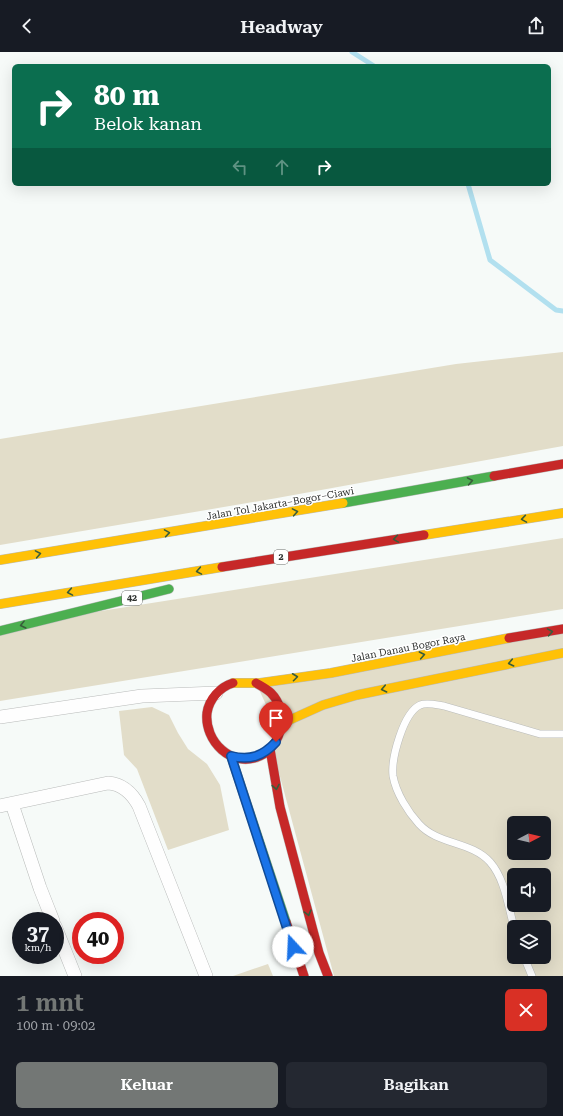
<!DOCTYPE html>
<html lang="id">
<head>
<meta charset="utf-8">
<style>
	body { margin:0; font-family:"Roboto Serif",serif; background:#242831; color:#f1f3f6; height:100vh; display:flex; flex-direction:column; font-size:15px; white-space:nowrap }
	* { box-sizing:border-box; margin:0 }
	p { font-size:13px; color:#9ea1a6 }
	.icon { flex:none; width:22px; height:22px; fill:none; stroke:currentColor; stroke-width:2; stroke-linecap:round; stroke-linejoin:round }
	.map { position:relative; height:924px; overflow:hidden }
	.side { display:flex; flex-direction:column; background:#171b24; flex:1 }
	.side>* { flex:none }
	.banner { position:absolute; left:12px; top:12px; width:539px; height:122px; border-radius:6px; box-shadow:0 4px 16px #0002; background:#0b6e4f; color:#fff; overflow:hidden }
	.needle { width:26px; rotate:83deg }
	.controls { position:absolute; left:507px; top:764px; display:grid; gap:8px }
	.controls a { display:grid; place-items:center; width:44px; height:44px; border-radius:6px; background:#171b24; box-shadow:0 4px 16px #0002; font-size:20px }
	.speed { position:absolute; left:12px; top:860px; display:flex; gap:8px; font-size:20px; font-weight:700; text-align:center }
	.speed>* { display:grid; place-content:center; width:52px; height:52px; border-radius:50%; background:#171b24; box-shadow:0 4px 16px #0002; line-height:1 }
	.speed small { font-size:10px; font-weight:400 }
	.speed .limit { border:6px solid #d22; background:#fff; color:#111 }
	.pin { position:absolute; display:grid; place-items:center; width:34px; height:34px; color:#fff; margin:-41px -17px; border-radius:50% 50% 50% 0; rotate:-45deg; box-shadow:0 0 4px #0007 }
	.pin .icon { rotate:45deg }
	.me { position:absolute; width:44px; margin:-22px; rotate:340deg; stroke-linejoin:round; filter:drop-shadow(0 0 3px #0008) }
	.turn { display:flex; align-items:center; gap:14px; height:84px; padding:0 16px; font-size:18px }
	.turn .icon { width:52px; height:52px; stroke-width:2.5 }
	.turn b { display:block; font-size:28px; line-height:34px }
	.lanes { display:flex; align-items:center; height:38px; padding:0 16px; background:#0003; justify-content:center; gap:20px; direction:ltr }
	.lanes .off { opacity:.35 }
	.round { display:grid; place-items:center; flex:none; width:42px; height:42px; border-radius:6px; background:#242831 }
	.head { display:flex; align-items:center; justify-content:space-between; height:68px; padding:0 16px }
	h1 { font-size:24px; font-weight:600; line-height:30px; color:#737775 }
	.action { display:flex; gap:8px; margin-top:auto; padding:8px 16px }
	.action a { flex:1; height:46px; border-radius:6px; background:#737775; color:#fff; font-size:16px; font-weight:600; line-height:46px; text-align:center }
	.action a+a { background:#242831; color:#f1f3f6 }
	header { display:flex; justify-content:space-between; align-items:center; height:52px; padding:0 16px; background:#171b24; font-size:18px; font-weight:600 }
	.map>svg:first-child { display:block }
</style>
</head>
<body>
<header><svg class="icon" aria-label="back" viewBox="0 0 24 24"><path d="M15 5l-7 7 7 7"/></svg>Headway<svg class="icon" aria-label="share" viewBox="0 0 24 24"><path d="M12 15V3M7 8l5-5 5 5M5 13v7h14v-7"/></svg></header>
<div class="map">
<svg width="563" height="924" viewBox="0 0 563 924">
	<rect width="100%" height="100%" fill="#f6faf8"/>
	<g fill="#e2ddc9" fill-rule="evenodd">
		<path d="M563 300V394L277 446 0 493V387L456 312Z"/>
		<path d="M563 486V557L0 649V575Z"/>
		<path d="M563 579V924H334L272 695 280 683 256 631ZM514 771H544V801H514ZM514 823H544V853H514ZM514 875H544V905H514Z"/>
		<path d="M152 655 169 663 178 681 188 697 207 712 220 733 229 778 168 798 137 717 124 703 119 659Z"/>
		<path d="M268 912 273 924H233Z"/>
	</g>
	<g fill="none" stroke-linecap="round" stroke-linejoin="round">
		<g stroke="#b2e0ef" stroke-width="5">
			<path d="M352 0 374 14"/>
			<path d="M468 132 490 208 556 258 563 259"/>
		</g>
		<defs>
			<g id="lane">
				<path d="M514 875C508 854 505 827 490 810 471 789 438 793 419 772 408 760 396 741 393 724 391 707 403 661 420 653 427 650 437 653 444 654L540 682H563"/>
				<path d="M524 905 532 924"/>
			</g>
			<g id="street">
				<path d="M0 665 142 644 216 641"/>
				<path d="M12 752 40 836 53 869"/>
				<path d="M0 754 108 731C123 732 132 741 139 754L206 924"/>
				<path d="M55 874 75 924"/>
			</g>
			<g id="fast">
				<path d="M343 451 494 424"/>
				<path d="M0 579 169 537"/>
				<path d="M231 704 286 870"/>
			</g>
			<g id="slow">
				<path d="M424 483 563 461"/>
				<path d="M0 508 343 451"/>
				<path d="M0 552 222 515"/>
				<path d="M233 631H260L331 621 509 586"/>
				<path d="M283 671 323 653 357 643 563 601"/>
			</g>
			<g id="jam">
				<path d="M494 424 563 412"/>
				<path d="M222 515 424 483"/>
				<path d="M509 586 563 577"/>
				<path d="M233 631C220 635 209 647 207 661 204 689 232 717 260 704 283 693 289 659 271 641 267 637 261 634 256 631"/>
				<path d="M270 697 280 755 319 901 328 924"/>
				<path d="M286 870 304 924"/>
			</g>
		</defs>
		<use href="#lane" stroke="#b9bbba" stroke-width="8"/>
		<use href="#street" stroke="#b9bbba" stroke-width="14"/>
		<use href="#fast" stroke="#b9bbba" stroke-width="10"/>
		<use href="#slow" stroke="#b9bbba" stroke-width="10"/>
		<use href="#jam" stroke="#b9bbba" stroke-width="10"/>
		<use href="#lane" stroke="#fefefe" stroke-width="7"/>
		<use href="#street" stroke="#fefefe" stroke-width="13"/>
		<use href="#fast" stroke="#4caf50" stroke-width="9"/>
		<use href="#slow" stroke="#ffc107" stroke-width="9"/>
		<use href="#jam" stroke="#c62828" stroke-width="9"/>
	</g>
	<defs><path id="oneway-chevron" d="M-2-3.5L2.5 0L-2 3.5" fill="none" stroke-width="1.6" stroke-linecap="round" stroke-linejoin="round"/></defs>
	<g stroke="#385c3a">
		<use href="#oneway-chevron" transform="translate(470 429) rotate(-10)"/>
		<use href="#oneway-chevron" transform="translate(295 460) rotate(-10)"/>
		<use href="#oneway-chevron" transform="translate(524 467) rotate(171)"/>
		<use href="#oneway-chevron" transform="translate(167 481) rotate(-9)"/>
		<use href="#oneway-chevron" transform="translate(396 487) rotate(171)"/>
		<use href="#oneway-chevron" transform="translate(38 502) rotate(-10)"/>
		<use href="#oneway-chevron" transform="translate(199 519) rotate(170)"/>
		<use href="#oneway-chevron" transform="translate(70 540) rotate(170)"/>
		<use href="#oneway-chevron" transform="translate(23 573) rotate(166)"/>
		<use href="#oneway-chevron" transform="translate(550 580) rotate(-10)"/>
		<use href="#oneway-chevron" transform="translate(422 603) rotate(-11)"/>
		<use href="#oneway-chevron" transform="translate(511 611) rotate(168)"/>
		<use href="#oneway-chevron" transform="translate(295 625) rotate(-7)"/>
		<use href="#oneway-chevron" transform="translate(384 637) rotate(168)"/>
		<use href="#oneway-chevron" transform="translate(276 735) rotate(80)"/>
		<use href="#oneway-chevron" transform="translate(308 861) rotate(75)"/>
	</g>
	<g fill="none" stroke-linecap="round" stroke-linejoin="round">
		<defs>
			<path id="route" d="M276 690C263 704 250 709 231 704L293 895"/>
		</defs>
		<use href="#route" stroke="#114b97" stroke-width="10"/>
		<use href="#route" stroke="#1a73e8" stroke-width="7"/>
	</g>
	<g text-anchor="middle" stroke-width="3" stroke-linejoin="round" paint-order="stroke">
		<g fill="#fff" stroke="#6c6e6d" stroke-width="1">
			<rect x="274" y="498" width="14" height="14" rx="3"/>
			<rect x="122" y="539" width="20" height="14" rx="3"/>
		</g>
		<g font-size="9" font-weight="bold" fill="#2d302e">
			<text x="281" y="508">2</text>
			<text x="132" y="549">42</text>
		</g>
		<g font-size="10" fill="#2d302e" stroke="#fff">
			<text transform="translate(280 451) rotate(-10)" y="4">Jalan Tol Jakarta–Bogor–Ciawi</text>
			<text transform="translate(408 595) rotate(-11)" y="4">Jalan Danau Bogor Raya</text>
		</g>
	</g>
</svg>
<div class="controls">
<a><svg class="needle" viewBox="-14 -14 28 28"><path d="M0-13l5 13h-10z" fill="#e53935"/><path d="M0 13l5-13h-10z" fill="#9ea1a6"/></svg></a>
<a><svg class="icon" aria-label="sound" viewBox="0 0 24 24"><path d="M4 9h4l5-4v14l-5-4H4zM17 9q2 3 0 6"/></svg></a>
<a><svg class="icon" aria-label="layers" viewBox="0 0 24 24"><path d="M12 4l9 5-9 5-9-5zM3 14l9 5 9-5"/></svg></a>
</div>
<div class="speed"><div>37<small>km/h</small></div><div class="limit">40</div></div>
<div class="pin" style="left:276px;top:690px;background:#d93025"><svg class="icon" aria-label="arrive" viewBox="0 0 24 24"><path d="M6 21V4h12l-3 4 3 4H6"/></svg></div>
<svg class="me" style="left:293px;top:895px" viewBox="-20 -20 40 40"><circle r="19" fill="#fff"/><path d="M0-13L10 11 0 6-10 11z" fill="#1a73e8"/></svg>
<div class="banner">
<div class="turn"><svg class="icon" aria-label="right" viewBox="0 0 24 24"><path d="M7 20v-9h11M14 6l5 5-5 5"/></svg><div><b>80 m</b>Belok kanan</div></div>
<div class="lanes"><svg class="icon off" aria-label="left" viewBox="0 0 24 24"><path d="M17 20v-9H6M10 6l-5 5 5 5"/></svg><svg class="icon off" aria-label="ahead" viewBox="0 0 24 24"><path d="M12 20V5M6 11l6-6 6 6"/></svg><svg class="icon" aria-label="right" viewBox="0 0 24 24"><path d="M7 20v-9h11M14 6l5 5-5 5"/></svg></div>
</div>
</div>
<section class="side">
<div class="head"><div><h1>1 mnt</h1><p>100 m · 09:02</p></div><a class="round" style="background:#d93025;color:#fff"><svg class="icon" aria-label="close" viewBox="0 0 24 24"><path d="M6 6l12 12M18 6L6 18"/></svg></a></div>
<div class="action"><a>Keluar</a><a>Bagikan</a></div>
</section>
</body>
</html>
